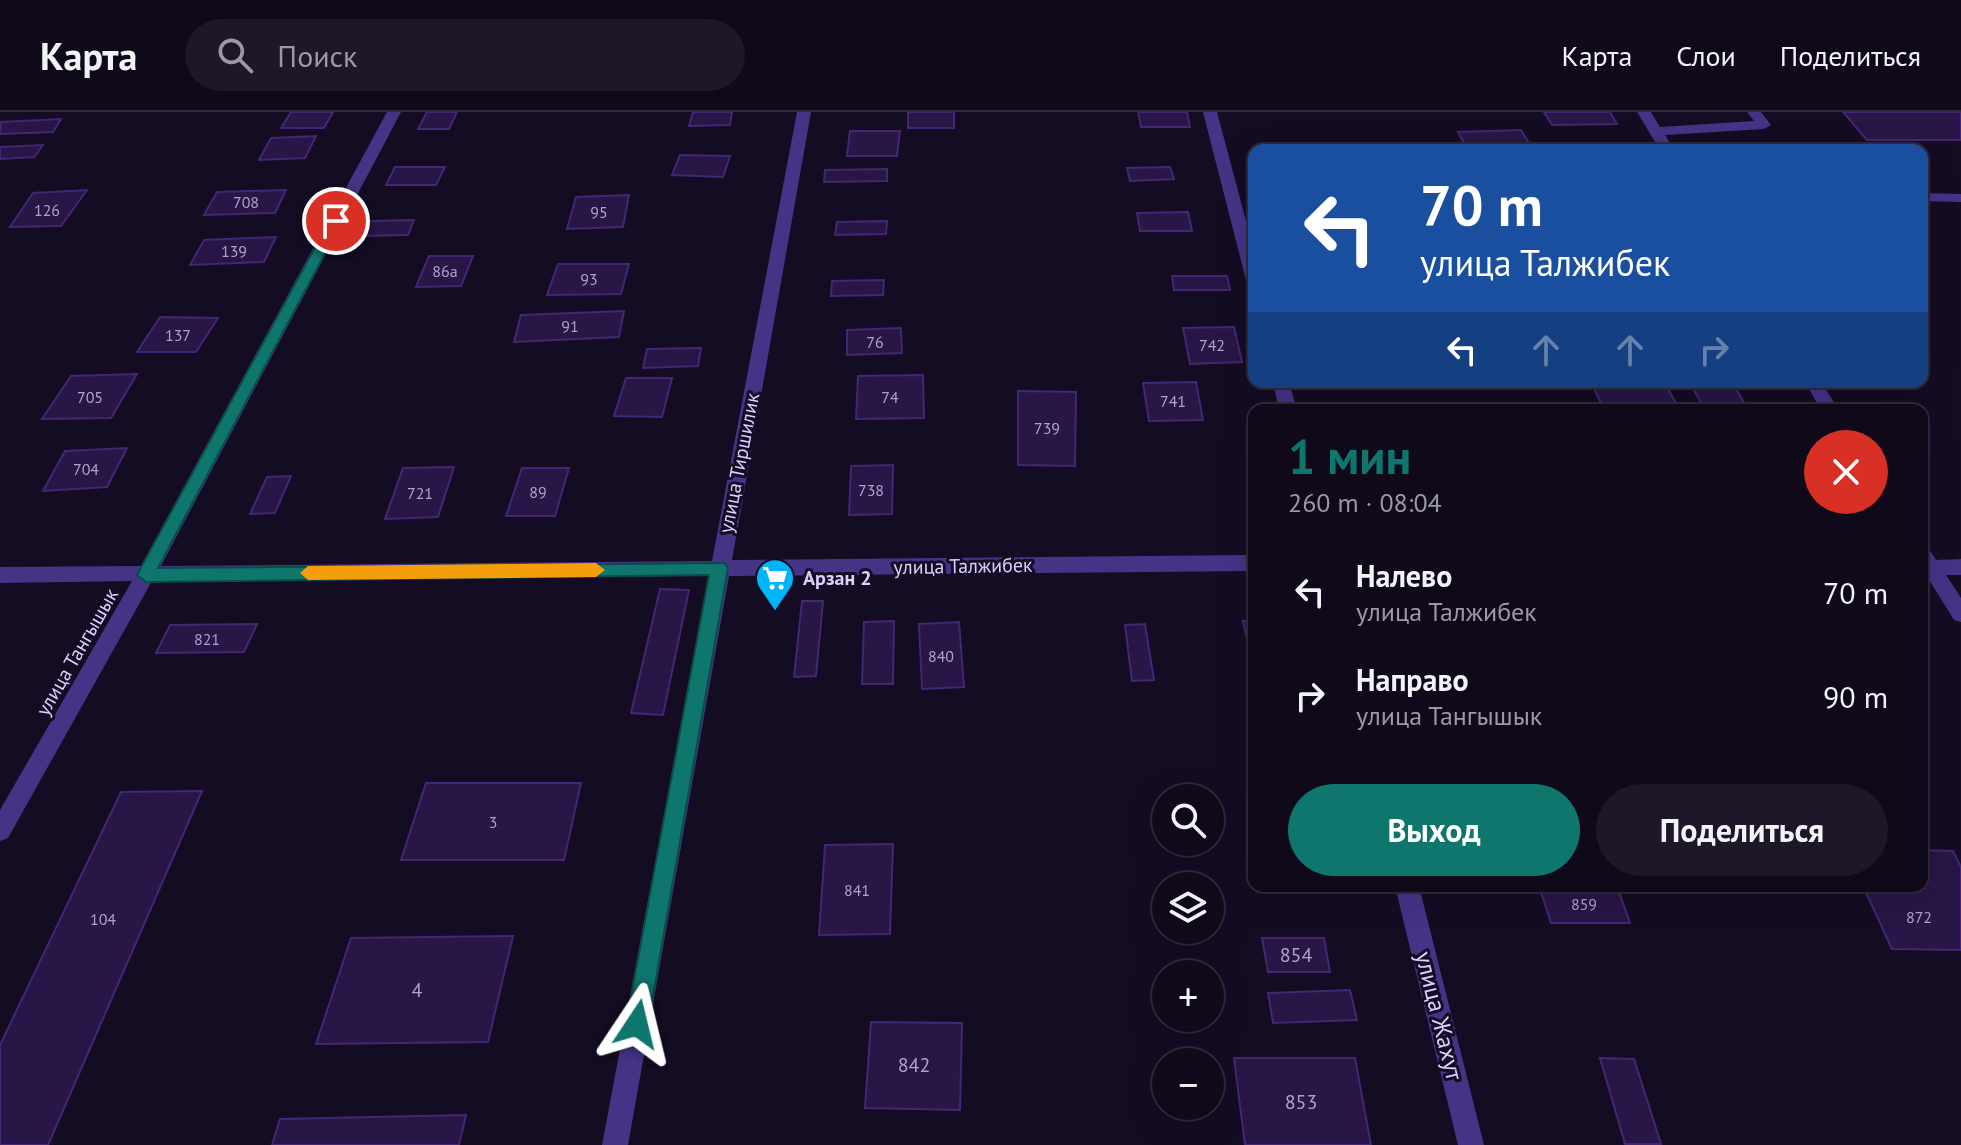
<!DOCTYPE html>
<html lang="ru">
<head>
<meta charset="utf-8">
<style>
	body { margin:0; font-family:"PT Sans",sans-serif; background:#1d1727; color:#f1f3f6; height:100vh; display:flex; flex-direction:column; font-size:30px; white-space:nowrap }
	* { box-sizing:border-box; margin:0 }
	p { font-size:26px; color:#9b9aa2 }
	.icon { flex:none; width:44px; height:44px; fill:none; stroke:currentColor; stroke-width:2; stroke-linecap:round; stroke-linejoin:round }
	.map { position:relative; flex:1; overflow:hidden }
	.side { position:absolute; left:1248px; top:292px; width:680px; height:488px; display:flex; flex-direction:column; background:#0f091a; border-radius:16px; box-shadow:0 8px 32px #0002,0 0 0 2px #2f2a39 }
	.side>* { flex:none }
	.guide { position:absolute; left:1248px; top:32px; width:680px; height:244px; border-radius:16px; box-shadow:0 8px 32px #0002,0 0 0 2px #2f2a39; background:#1a4fa0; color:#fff; overflow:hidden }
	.controls { position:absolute; left:1152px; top:672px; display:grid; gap:16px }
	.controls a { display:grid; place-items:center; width:72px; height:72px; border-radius:50%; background:#0f091a; box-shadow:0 8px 32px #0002,0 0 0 2px #2f2a39; font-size:40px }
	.pin { position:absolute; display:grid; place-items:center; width:68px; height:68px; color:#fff; margin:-34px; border:4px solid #fff; border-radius:50%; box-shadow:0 2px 8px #0007 }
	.me { position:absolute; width:88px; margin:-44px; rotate:10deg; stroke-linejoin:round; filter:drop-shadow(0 0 6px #0008) }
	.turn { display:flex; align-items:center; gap:28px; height:168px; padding:0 40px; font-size:36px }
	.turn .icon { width:104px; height:104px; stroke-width:2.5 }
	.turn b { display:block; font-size:56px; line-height:68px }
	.lanes { display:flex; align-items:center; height:76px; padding:0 40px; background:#0003; justify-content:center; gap:40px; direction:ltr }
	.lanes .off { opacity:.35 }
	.round { display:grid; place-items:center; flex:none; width:84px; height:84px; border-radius:42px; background:#1d1727 }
	.headline { display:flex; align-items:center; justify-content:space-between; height:136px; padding:0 40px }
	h1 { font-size:48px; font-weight:700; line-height:60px; color:#0f766e }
	.button { display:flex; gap:16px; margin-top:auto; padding:16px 40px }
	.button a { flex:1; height:92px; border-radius:48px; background:#0f766e; color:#fff; font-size:32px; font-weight:700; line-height:92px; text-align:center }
	.button a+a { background:#1d1727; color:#f1f3f6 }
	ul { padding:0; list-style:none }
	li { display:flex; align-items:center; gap:24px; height:104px; padding:0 40px }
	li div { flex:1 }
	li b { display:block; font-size:30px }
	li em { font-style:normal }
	header { display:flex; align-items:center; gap:48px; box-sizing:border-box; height:112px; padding:0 40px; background:#0f091a; border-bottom:2px solid #2f2a39 }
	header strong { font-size:38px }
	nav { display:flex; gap:44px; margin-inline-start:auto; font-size:28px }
	.search { width:560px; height:72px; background:#1d1727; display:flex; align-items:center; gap:20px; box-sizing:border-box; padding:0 28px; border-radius:44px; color:#9b9aa2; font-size:30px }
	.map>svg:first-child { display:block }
</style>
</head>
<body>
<header>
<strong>Карта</strong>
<div class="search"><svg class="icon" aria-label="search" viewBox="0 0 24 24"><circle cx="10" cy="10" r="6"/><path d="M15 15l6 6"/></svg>Поиск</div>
<nav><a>Карта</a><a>Слои</a><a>Поделиться</a></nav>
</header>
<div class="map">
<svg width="1961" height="1033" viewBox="0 0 1961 1033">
	<rect width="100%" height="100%" fill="#140c23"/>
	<g fill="#281646" stroke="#432674" stroke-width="2">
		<path d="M291 0H333L324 16H281Z"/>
		<path d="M427 0H457L449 17H418Z"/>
		<path d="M693 0H732L730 13 689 14Z"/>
		<rect x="908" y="0" width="46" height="16"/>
		<path d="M1138 0H1187L1190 15H1141Z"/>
		<path d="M1544 0H1610L1617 12 1552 13Z"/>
		<path d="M1843 0H1961V28H1867Z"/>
		<path d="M61 7 53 20 0 22 1 10Z"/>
		<path d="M1521 18 1533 38H1468L1458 20Z"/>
		<path d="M850 19H900L897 44H847Z"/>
		<path d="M316 24 305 46 259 48 271 26Z"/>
		<path d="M43 33 34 45 0 47V35Z"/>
		<path d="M680 43 730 44 723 65 672 63Z"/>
		<path d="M395 55H445L436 73H386Z"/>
		<path d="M1170 55 1174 67 1130 69 1127 56Z"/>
		<path d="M887 57V69L824 70 825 58Z"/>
		<path d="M87 78 61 114 10 115 33 81Z"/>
		<path d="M286 78 275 101 204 103 217 80Z"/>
		<path d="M629 83 623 115 567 117 576 85Z"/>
		<path d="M1188 100 1192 119H1140L1137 101Z"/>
		<path d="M414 108 408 123 361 124 368 109Z"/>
		<path d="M887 109 886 122 835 123 837 110Z"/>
		<path d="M276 125 264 150 190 153 204 128Z"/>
		<path d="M429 144H473L461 174 416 175Z"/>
		<path d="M558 152H629L621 182 547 183Z"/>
		<path d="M1172 164H1227L1230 178H1174Z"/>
		<path d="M884 168 883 183 831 184 832 169Z"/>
		<path d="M624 199 619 225 514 230 521 203Z"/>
		<path d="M160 205 218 206 196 240H137Z"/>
		<path d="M1234 215 1242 250 1190 252 1183 216Z"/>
		<path d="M901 216 902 241 847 243V218Z"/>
		<path d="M701 236 698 254 643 256 647 237Z"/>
		<path d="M137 262 111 306 42 307 71 264Z"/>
		<path d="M923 263 924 306 856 307 858 264Z"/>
		<path d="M626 266H672L662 305 614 304Z"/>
		<path d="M1196 270 1203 308 1149 309 1143 271Z"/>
		<path d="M1591 270H1664L1680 298H1604Z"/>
		<path d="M1689 270H1732L1746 294H1703Z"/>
		<path d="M1018 279 1076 280 1075 354 1018 353Z"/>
		<path d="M127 336 107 375 43 379 65 339Z"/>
		<path d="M893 353 892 402 849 403 851 354Z"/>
		<path d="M454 355 438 405 385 407 403 356Z"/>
		<path d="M522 356H569L555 404H506Z"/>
		<path d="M291 364 275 401 250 402 267 365Z"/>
		<path d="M660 477 689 478 663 603 631 601Z"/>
		<path d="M802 489H823L816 564 794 565Z"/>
		<path d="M1254 508V558L1243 509Z"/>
		<path d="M894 509 893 572H862L864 510Z"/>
		<path d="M959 510 964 575 922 577 919 512Z"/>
		<path d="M257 512 244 540 156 541 170 513Z"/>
		<path d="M1145 512 1154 568 1132 569 1125 513Z"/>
		<path d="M426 671H581L564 748H401Z"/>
		<path d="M202 679 48 1033H0V933L121 680Z"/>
		<path d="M893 732 890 822 819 823 825 733Z"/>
		<path d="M1922 738 1953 739 1961 755V838L1892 837 1863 774H1922Z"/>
		<path d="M1539 774H1617L1630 811H1551Z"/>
		<path d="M513 824 488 930 316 932 351 826Z"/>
		<path d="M1262 826H1324L1330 860H1268Z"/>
		<path d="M1350 878 1357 908 1273 911 1268 881Z"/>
		<path d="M871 910 962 911 960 998 865 996Z"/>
		<path d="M1234 946H1355L1371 1033H1245Z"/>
		<path d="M1600 946 1634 947 1661 1032H1625Z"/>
		<path d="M466 1003 459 1033H272L280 1007Z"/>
	</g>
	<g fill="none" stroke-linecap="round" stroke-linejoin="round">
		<g fill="#453386" fill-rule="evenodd">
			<path d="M387 0H401L161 454 712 449 797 0H811L732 448 1254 443V459L729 464 628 1033H602L709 464 152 469 8 726 0 729V698L132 469 0 471V455L141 454Z"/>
			<path d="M1203 0H1217L1254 139V173L1246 168Z"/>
			<path d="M1637 0H1651L1660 15 1754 9 1747 0H1761L1771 13 1764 17 1665 23 1674 38H1660Z"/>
			<path d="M1922 81 1961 82V90L1922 89Z"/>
			<path d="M1273 270H1289L1297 298H1279Z"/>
			<path d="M1805 270H1821L1839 298H1821Z"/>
			<path d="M1922 435 1929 437 1936 448 1961 447V463H1946L1961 486V510L1954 508 1926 463 1922 464Z"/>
			<path d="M1395 774H1419L1484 1033H1458Z"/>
		</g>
	</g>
	<path fill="#0f766e" stroke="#0a4d48" stroke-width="2" d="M331 106 342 109 158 456 725 451 728 456 648 912 645 920 637 923 629 920 626 912 709 463 146 470 137 463Z"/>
	<path fill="#f59e0b" d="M596 451 605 458 596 465 308 468 300 461 308 454Z"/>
	<defs>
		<symbol id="supermarket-pin" viewBox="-11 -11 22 30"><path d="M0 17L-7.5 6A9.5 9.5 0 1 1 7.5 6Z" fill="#00b4f9" stroke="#140c23"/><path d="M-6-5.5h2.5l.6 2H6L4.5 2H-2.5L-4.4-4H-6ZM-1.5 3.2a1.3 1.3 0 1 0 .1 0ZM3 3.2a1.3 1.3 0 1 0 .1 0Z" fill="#fff"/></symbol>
	</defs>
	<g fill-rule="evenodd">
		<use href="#supermarket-pin" x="753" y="444" width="44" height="60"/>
	</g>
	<g text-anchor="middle" stroke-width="6" stroke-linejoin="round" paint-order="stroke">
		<g font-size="16" fill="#afa0d1">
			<text x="246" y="96">708</text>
			<text x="47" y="104">126</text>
			<text x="599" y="106">95</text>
			<text x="234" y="145">139</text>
			<text x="445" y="165">86а</text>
			<text x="589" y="173">93</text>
			<text x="570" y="220">91</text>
			<text x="178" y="229">137</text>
			<text x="875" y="236">76</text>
			<text x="1212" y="239">742</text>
			<text x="90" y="291">705</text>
			<text x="890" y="291">74</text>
			<text x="1173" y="295">741</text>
			<text x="1047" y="322">739</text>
			<text x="86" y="363">704</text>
			<text x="871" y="384">738</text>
			<text x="538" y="386">89</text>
			<text x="420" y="387">721</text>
			<text x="207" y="533">821</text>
			<text x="941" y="550">840</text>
			<text x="493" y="716">3</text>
			<text x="857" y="784">841</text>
			<text x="1584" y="798">859</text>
			<text x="1919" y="811">872</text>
			<text x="103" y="813">104</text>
		</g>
		<g font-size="20" fill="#dcceff" stroke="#140c23">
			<text transform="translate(739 351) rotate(-79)" y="7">улица Тиршилик</text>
			<text transform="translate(963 454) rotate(-1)" y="7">улица Талжибек</text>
			<text transform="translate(77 540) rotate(-60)" y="7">улица Тангышык</text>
		</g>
		<g font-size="20" font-weight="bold" fill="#dcceff" stroke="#140c23" text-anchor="start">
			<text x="803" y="473">Арзан 2</text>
		</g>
		<g font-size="20" fill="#afa0d1">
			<text x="1296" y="850">854</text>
			<text x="417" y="885">4</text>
			<text x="914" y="960">842</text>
			<text x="1301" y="997">853</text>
		</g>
		<g font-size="24" fill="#dcceff" stroke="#140c23">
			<text transform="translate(1439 904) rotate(76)" y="8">улица Жахут</text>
		</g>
	</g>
</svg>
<div class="controls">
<a><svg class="icon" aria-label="search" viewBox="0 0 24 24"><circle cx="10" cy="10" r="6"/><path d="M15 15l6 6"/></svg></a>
<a><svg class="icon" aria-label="layers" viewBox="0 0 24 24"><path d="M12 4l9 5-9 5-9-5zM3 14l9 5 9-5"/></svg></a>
<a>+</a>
<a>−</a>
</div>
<div class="pin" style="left:336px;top:109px;background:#d93025"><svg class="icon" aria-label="arrive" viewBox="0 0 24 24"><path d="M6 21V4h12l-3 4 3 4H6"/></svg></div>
<svg class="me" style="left:637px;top:912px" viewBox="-20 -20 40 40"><path d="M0-17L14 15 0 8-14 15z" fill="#0f766e" stroke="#fff" stroke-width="4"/></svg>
<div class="guide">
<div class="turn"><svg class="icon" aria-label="left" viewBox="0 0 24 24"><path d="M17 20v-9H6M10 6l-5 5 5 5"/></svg><div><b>70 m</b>улица Талжибек</div></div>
<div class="lanes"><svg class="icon" aria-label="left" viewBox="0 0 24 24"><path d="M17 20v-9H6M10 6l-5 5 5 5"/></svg><svg class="icon off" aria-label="ahead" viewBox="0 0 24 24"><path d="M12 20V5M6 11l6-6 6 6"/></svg><svg class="icon off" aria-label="ahead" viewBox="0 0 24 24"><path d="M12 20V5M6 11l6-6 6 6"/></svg><svg class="icon off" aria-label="right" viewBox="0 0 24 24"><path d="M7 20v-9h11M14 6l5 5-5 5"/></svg></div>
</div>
<section class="side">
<div class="headline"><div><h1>1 мин</h1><p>260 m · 08:04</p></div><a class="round" style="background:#d93025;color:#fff"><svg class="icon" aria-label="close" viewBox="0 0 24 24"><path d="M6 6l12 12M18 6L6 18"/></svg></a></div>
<ul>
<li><svg class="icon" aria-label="left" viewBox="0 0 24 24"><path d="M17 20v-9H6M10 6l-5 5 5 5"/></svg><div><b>Налево</b><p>улица Талжибек</p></div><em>70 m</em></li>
<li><svg class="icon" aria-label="right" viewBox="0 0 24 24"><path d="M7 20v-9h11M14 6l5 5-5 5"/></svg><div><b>Направо</b><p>улица Тангышык</p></div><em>90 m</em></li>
</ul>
<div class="button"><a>Выход</a><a>Поделиться</a></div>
</section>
</div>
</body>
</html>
